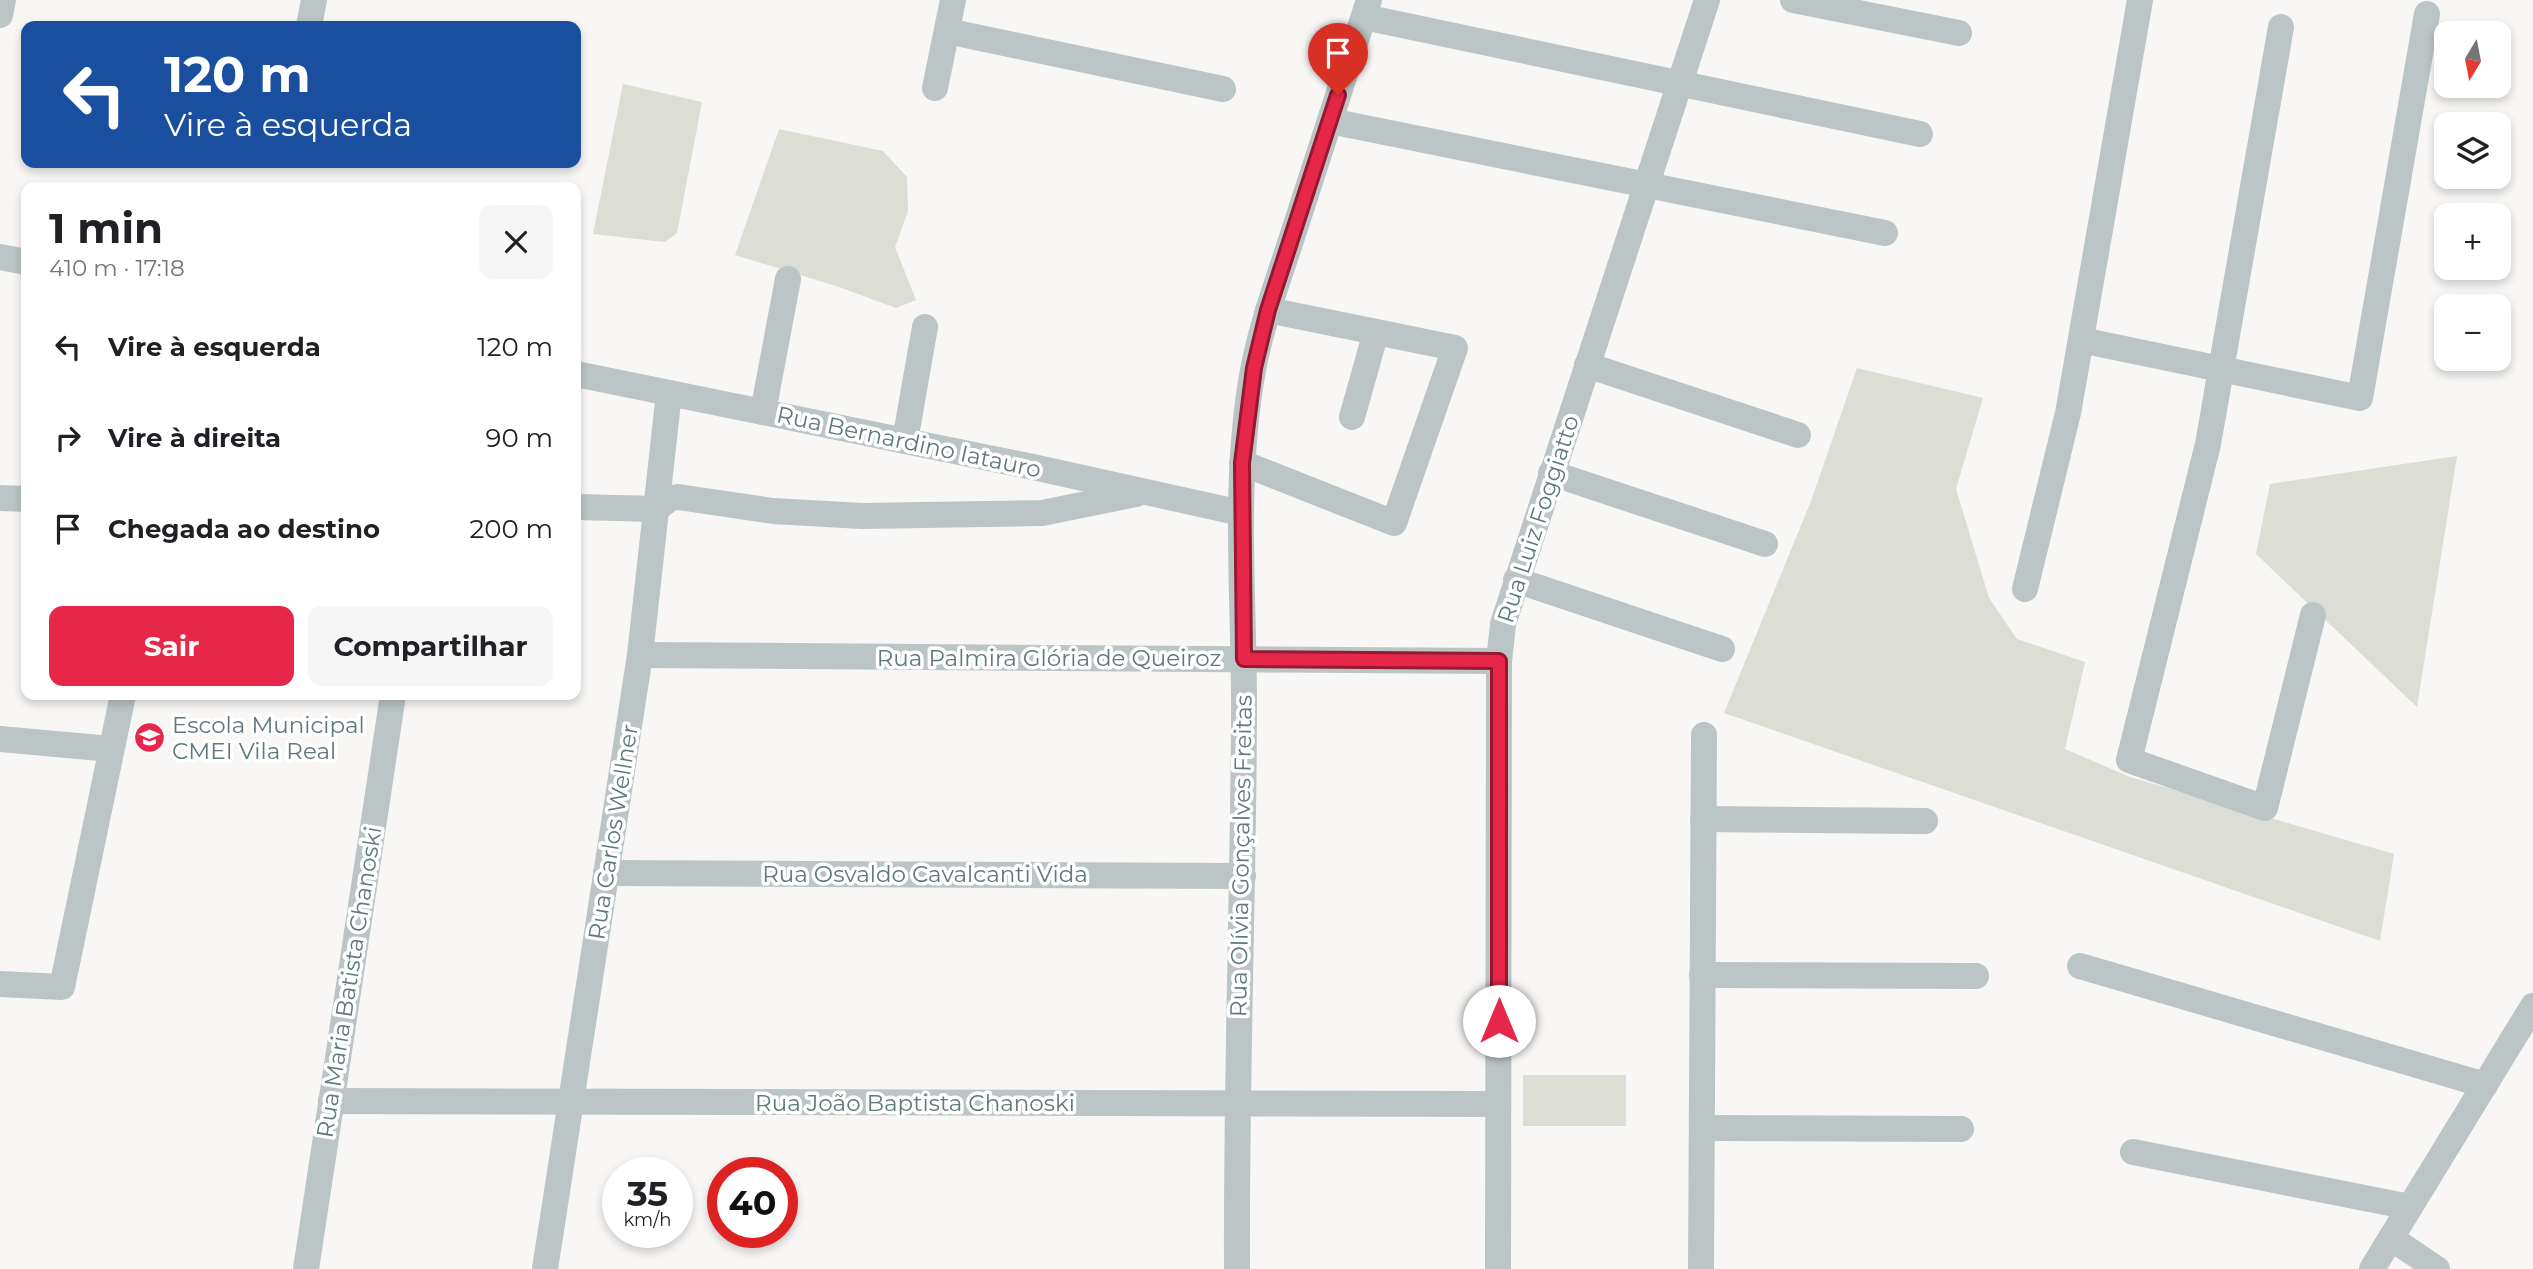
<!DOCTYPE html>
<html lang="pt">
<head>
<meta charset="utf-8">
<style>
	body { margin:0; font-family:Montserrat,sans-serif; background:#f6f6f6; color:#202124; height:100vh; display:flex; flex-direction:column; font-size:26px; white-space:nowrap }
	* { box-sizing:border-box; margin:0 }
	p { font-size:23px; color:#757577 }
	.icon { flex:none; width:38px; height:38px; fill:none; stroke:currentColor; stroke-width:2; stroke-linecap:round; stroke-linejoin:round }
	.map { position:relative; flex:1; overflow:hidden }
	.drawer { position:absolute; left:21px; top:182px; width:560px; height:518px; display:flex; flex-direction:column; background:#fff; border-radius:14px; box-shadow:0 4px 10px #0003 }
	.drawer>* { flex:none }
	.guide { position:absolute; left:21px; top:21px; width:560px; height:147px; border-radius:14px; box-shadow:0 4px 10px #0003; background:#1a4fa0; color:#fff; overflow:hidden }
	.needle { width:46px; rotate:190deg }
	.controls { position:absolute; left:2434px; top:21px; display:grid; gap:14px }
	.controls a { display:grid; place-items:center; width:77px; height:77px; border-radius:14px; background:#fff; box-shadow:0 4px 10px #0003; font-size:35px }
	.speed { position:absolute; left:602px; top:1157px; display:flex; gap:14px; font-size:35px; font-weight:700; text-align:center }
	.speed>* { display:grid; place-content:center; width:91px; height:91px; border-radius:50%; background:#fff; box-shadow:0 4px 10px #0003; line-height:1 }
	.speed small { font-size:18px; font-weight:400 }
	.speed .limit { border:10px solid #d22; background:#fff; color:#111 }
	.pin { position:absolute; display:grid; place-items:center; width:60px; height:60px; color:#fff; margin:-72px -30px; border-radius:50% 50% 50% 0; rotate:-45deg; box-shadow:0 0 7px #0007 }
	.pin .icon { rotate:45deg }
	.me { position:absolute; width:77px; margin:-38px; rotate:0deg; stroke-linejoin:round; filter:drop-shadow(0 0 5px #0008) }
	.turn { display:flex; align-items:center; gap:24px; height:147px; padding:0 28px; font-size:32px }
	.turn .icon { width:91px; height:91px; stroke-width:2.5 }
	.turn b { display:block; font-size:49px; line-height:60px }
	.round { display:grid; place-items:center; flex:none; width:74px; height:74px; border-radius:14px; background:#f6f6f6 }
	.headline { display:flex; align-items:center; justify-content:space-between; height:119px; padding:0 28px }
	h1 { font-size:42px; font-weight:700; line-height:52px }
	.action { display:flex; gap:14px; margin-top:auto; padding:14px 28px }
	.action a { flex:1; height:80px; border-radius:14px; background:#e6274a; color:#fff; font-size:28px; font-weight:700; line-height:80px; text-align:center }
	.action a+a { background:#f6f6f6; color:#202124 }
	ul { padding:0; list-style:none }
	li { display:flex; align-items:center; gap:21px; height:91px; padding:0 28px }
	li div { flex:1 }
	li b { display:block; font-size:26px }
	li em { font-style:normal }
	.map>svg:first-child { display:block }
</style>
</head>
<body>
<div class="map">
<svg width="2533" height="1269" viewBox="0 0 2533 1269">
	<rect width="100%" height="100%" fill="#f8f7f5"/>
	<g fill="#dcddd4">
		<path d="M623 84 702 102 677 233 665 242 593 234Z"/>
		<path d="M779 129 883 151 907 177 908 211 895 247 916 300 896 308 839 287 735 255Z"/>
		<path d="M1857 368 1983 398 1956 489 1989 598 2017 639 2085 662 2065 749 2130 777 2394 854 2380 941 1724 713 1811 501Z"/>
		<path d="M2457 456 2417 707 2256 554 2270 484Z"/>
		<rect x="1523" y="1075" width="103" height="51"/>
	</g>
	<g fill="none" stroke-linecap="round" stroke-linejoin="round">
		<g stroke="#bbc5c5" stroke-width="26">
			<path d="M1793 0 1959 33"/>
			<path d="M0 15 3 0"/>
			<path d="M1364 17 1920 134"/>
			<path d="M309 26 314 0"/>
			<path d="M2281 27 2208 444 2129 760 2265 808 2313 615"/>
			<path d="M947 31 1223 89"/>
			<path d="M935 88 953 0"/>
			<path d="M1330 121 1885 233"/>
			<path d="M0 257 26 262"/>
			<path d="M2081 340 2360 398 2427 14"/>
			<path d="M1587 365 1798 435"/>
			<path d="M576 374 1033 467 1241 513"/>
			<path d="M763 412 788 279"/>
			<path d="M1352 417 1376 332"/>
			<path d="M905 441 925 327"/>
			<path d="M1242 463 1394 523 1455 348 1268 310"/>
			<path d="M1551 473 1765 544"/>
			<path d="M0 498 26 499"/>
			<path d="M576 507 656 509 671 498 678 497 773 511 862 516 1042 513 1136 494"/>
			<path d="M1516 580 1722 649"/>
			<path d="M2025 589 2068 413 2140 0"/>
			<path d="M640 655 1499 661"/>
			<path d="M0 739 111 749"/>
			<path d="M1703 819 1925 821"/>
			<path d="M606 873 1243 876"/>
			<path d="M2080 966 2485 1085"/>
			<path d="M1702 975 1976 976"/>
			<path d="M0 984 62 987 123 695"/>
			<path d="M331 1101 1498 1104"/>
			<path d="M1702 1128 1961 1129"/>
			<path d="M2133 1152 2410 1207"/>
			<path d="M2391 1238 2437 1269"/>
			<path d="M306 1269 393 695"/>
			<path d="M545 1269 640 655 669 393"/>
			<path d="M1237 1269C1236 1086 1243 902 1244 719 1245 603 1232 485 1253 370 1262 322 1280 275 1295 228 1320 152 1345 76 1369 0"/>
			<path d="M1498 1269 1499 661 1503 624 1707 0"/>
			<path d="M1701 1269 1704 735"/>
			<path d="M2372 1269 2533 1006"/>
		</g>
	</g>
	<g fill="none" stroke-linecap="round" stroke-linejoin="round">
		<defs>
			<path id="route" d="M1338 95 1268 310 1254 368 1242 463 1244 659 1499 661V1021"/>
		</defs>
		<use href="#route" stroke="#961930" stroke-width="18"/>
		<use href="#route" stroke="#e6274a" stroke-width="12"/>
	</g>
	<defs>
		<symbol id="school-disc" viewBox="-11 -11 22 22"><circle r="9.5" fill="#e6274a" stroke="#fff"/><path d="M0-5L7-2L0 1L-7-2ZM-4 1L0 2.5L4 1V4Q0 6-4 4Z" fill="#fff"/></symbol>
	</defs>
	<g fill-rule="evenodd">
		<use href="#school-disc" x="132" y="720" width="35" height="35"/>
	</g>
	<g text-anchor="middle" stroke-width="7" stroke-linejoin="round" paint-order="stroke">
		<g font-size="23" fill="#5e7a7b" stroke="#fff">
			<text transform="translate(909 442) rotate(12)" y="8">Rua Bernardino Iatauro</text>
			<text transform="translate(1538 519) rotate(-72)" y="8">Rua Luiz Foggiatto</text>
			<text x="1049" y="666">Rua Palmira Glória de Queiroz</text>
			<text transform="translate(613 832) rotate(-81)" y="8">Rua Carlos Wellner</text>
			<text transform="translate(1241 856) rotate(-89)" y="8">Rua Olívia Gonçalves Freitas</text>
			<text x="925" y="882">Rua Osvaldo Cavalcanti Vida</text>
			<text transform="translate(349 982) rotate(-81)" y="8">Rua Maria Batista Chanoski</text>
			<text x="915" y="1111">Rua João Baptista Chanoski</text>
		</g>
		<g font-size="23" fill="#5e7a7b" stroke="#fff" text-anchor="start">
			<text x="172" y="733">Escola Municipal<tspan x="172" dy="26">CMEI Vila Real</tspan></text>
		</g>
	</g>
</svg>
<div class="controls">
<a><svg class="needle" viewBox="-14 -14 28 28"><path d="M0-13l5 13h-10z" fill="#e53935"/><path d="M0 13l5-13h-10z" fill="#757577"/></svg></a>
<a><svg class="icon" aria-label="layers" viewBox="0 0 24 24"><path d="M12 4l9 5-9 5-9-5zM3 14l9 5 9-5"/></svg></a>
<a>+</a>
<a>−</a>
</div>
<div class="speed"><div>35<small>km/h</small></div><div class="limit">40</div></div>
<div class="pin" style="left:1338px;top:95px;background:#d93025"><svg class="icon" aria-label="arrive" viewBox="0 0 24 24"><path d="M6 21V4h12l-3 4 3 4H6"/></svg></div>
<svg class="me" style="left:1499px;top:1021px" viewBox="-20 -20 40 40"><circle r="19" fill="#fff"/><path d="M0-13L10 11 0 6-10 11z" fill="#e6274a"/></svg>
<div class="guide">
<div class="turn"><svg class="icon" aria-label="left" viewBox="0 0 24 24"><path d="M17 20v-9H6M10 6l-5 5 5 5"/></svg><div><b>120 m</b>Vire à esquerda</div></div>
</div>
<section class="drawer">
<div class="headline"><div><h1>1 min</h1><p>410 m · 17:18</p></div><a class="round"><svg class="icon" aria-label="close" viewBox="0 0 24 24"><path d="M6 6l12 12M18 6L6 18"/></svg></a></div>
<ul>
<li><svg class="icon" aria-label="left" viewBox="0 0 24 24"><path d="M17 20v-9H6M10 6l-5 5 5 5"/></svg><div><b>Vire à esquerda</b></div><em>120 m</em></li>
<li><svg class="icon" aria-label="right" viewBox="0 0 24 24"><path d="M7 20v-9h11M14 6l5 5-5 5"/></svg><div><b>Vire à direita</b></div><em>90 m</em></li>
<li><svg class="icon" aria-label="arrive" viewBox="0 0 24 24"><path d="M6 21V4h12l-3 4 3 4H6"/></svg><div><b>Chegada ao destino</b></div><em>200 m</em></li>
</ul>
<div class="action"><a>Sair</a><a>Compartilhar</a></div>
</section>
</div>
</body>
</html>
